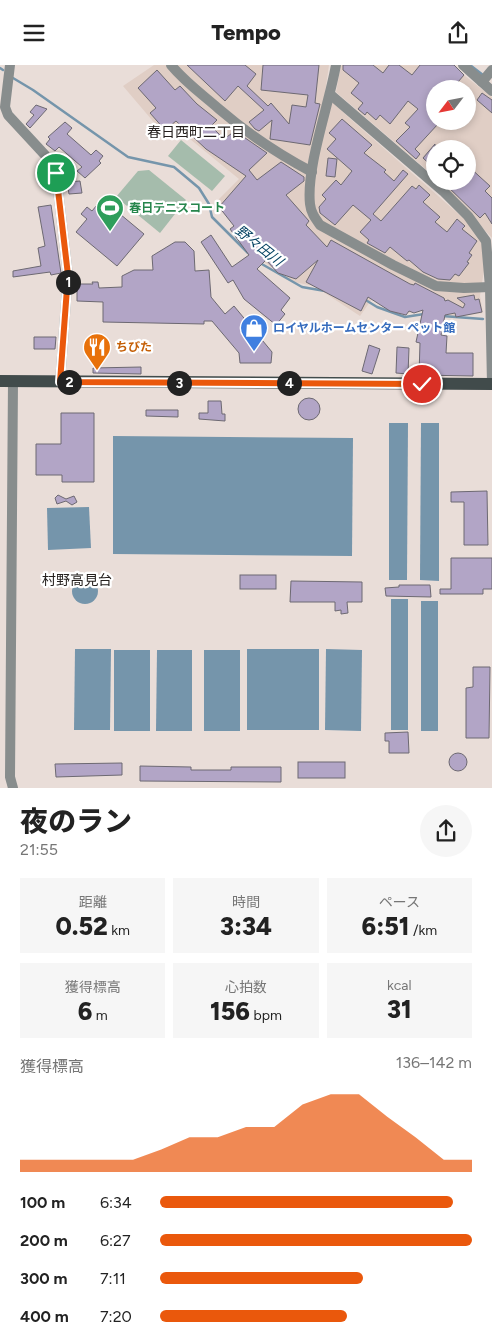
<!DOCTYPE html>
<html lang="ja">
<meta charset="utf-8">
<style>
body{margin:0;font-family:Figtree,"Noto Sans JP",sans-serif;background:#f6f6f6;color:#222;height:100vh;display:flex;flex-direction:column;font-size:19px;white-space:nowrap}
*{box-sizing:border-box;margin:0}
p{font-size:16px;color:#767676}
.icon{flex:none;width:28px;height:28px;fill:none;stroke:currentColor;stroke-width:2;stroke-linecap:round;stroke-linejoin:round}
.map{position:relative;height:723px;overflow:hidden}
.sheet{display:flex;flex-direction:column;background:#fff;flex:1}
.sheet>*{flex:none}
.needle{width:32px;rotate:238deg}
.buttons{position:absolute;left:426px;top:15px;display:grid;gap:10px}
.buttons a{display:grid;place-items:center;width:50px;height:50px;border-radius:50%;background:#fff;box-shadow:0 2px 8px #0003;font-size:25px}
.pin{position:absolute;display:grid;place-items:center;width:42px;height:42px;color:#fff;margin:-21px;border:2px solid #fff;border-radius:50%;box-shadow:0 1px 5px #0007}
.km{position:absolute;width:25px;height:25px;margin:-12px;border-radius:50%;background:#222;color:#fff;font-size:14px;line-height:25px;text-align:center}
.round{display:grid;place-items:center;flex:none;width:52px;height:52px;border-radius:26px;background:#f6f6f6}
.summary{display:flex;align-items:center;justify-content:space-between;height:85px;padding:0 20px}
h1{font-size:28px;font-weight:800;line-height:38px}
.metrics{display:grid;grid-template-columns:repeat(3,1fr);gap:8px;height:85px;padding:5px 20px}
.metrics div{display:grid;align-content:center;border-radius:0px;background:#f6f6f6;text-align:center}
.metrics b{font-size:25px;font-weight:800}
.metrics small{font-size:14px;font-weight:400}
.metrics p{font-size:14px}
.chart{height:140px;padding:10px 20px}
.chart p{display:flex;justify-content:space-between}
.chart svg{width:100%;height:90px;margin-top:5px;fill:#ea580c;opacity:.7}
ul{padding:0 20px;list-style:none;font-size:16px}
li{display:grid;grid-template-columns:80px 60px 1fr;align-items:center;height:38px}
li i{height:12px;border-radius:6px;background:#ea580c}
header{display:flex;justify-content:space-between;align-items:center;height:65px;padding:0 20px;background:#fff;font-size:22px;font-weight:800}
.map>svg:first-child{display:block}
</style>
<header><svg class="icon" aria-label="menu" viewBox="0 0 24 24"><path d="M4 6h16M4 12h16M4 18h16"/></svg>Tempo<svg class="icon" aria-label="share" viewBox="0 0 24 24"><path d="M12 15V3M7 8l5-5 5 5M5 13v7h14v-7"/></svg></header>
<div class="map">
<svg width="492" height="723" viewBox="0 0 492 723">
<rect width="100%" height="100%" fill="#e9ddd8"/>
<g fill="#e0cec5" fill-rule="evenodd">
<polygon points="154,0 329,0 325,28 346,50 470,159 482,178 484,205 480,231 483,248 450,253 450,249 426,243 408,248 394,244 374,231 360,251 314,221 294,217 264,197 218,135 239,114 174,61 163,68 123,21"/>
<path d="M341,0H451L492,32V173L439,116H468V84H435V112L336,27ZM435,24H468V56H435Z"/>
</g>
<g fill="#a5bcac">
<polygon points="181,75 225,111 212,126 168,91"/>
<polygon points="149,105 186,135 160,168 116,132 138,106"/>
</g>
<g fill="#7595ab">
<polygon points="389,358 408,358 407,515 389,515"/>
<polygon points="421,358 439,358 439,516 420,515"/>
<polygon points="113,371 353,373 352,491 113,489"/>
<polygon points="89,442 91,483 48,485 47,443"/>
<circle cx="85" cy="526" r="13"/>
<rect x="391" y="534" width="17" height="131"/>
<rect x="421" y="536" width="17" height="130"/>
<polygon points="75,584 111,584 110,665 74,665"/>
<rect x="247" y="584" width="72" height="81"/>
<polygon points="326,584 362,585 361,666 325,665"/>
<rect x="114" y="585" width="36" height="81"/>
<polygon points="157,585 192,585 192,666 156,666"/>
<rect x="204" y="585" width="36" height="81"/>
</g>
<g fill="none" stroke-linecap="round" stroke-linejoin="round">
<g stroke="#7595ab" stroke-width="2.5">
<polyline points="470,0 483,10"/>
<polyline points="0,3 3,5"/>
<polyline points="13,13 33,25 128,92 174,102 199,123 209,139 212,152 248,188"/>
<polyline points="260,198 302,222 325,226"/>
<polyline points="364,234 377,242 405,252 424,249"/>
<polyline points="442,251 483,254"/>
</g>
</g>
<g fill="#b2a5c6" stroke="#6d6972">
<polygon points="187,0 245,0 256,9 247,21 268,41 271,38 289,59 292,40 306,42 308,30 261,25 263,0 319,0 315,38 320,39 310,80 270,74 272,55 259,66 255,64 249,57 264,45 238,21 225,36"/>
<polygon points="343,0 373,0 383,8 389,0 399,0 412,10 420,0 454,0 464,10 452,24 435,24 435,49 431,54 438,59 415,84 420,89 416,94 396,76 410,62 405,58 418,44 408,36 390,59 380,50 376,55 367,47 365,50 358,44 363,38 351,28 359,18 343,5"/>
<polygon points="157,5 175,25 180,21 197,39 217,55 211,61 224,74 235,66 267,88 249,105 257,115 281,97 304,112 304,116 286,130 309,156 306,160 327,182 331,175 410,219 414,220 415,218 444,233 445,236 448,235 463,243 465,239 457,233 474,230 475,235 479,234 482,247 456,252 455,248 445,250 441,270 447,271 446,288 473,288 473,311 419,310 420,278 416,277 423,245 414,248 409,246 406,250 390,246 368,232 361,246 306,217 318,195 296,214 278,208 266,195 257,204 290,233 281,245 285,249 276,260 244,234 233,215 228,218 201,177 211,170 232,202 249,190 230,164 234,161 219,142 246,111 206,84 176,56 165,65 150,48 156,43 138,23"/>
<polygon points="482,28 492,35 492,48 477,35"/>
<polygon points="36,40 47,44 30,63 26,59 34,50 30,47"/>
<polygon points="342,54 372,80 364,88 386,105 384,107 394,116 403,105 408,109 373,149 381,156 412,121 416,124 419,120 430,130 423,137 440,152 435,157 447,167 457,154 465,161 462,164 477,176 469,188 472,190 467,197 469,198 459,211 455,209 450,215 438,214 423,207 409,195 407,196 390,182 385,188 367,178 369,175 360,167 371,155 353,140 335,160 320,148 319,142 326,134 322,130 336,115 341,120 352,106 327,84 336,74 329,68"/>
<polygon points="65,57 72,63 67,69 91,90 96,85 103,91 99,96 101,98 85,113 77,106 82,102 59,82 55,86 46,79 50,74 48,72"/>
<polygon points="435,79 435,104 423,93"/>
<polygon points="328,93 337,94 335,112 326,111"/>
<polygon points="468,101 490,121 485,126 492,133 492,159 485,148 480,153 442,116 468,116"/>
<polygon points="80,116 82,128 69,129 67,117"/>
<polygon points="102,134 144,169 117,201 76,167 87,154 81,149 87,142 92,146"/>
<polygon points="51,140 61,208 51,210 50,207 13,212 13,206 41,201 38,183 45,181 38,142"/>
<polygon points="175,177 185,177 194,186 195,206 209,205 211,232 225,249 234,241 272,287 271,298 240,298 239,288 212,256 204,256 204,259 103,257 103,237 77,236 77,219 93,219 92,217 98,217 99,223 122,222 122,211 134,205 153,205 152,191"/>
<polygon points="34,272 56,272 55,284 34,284"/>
<polygon points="369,280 380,284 372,309 362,306"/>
<polygon points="397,282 409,283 408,309 396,308"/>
<polygon points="141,302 141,309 93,308 93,303"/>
<circle cx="309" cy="344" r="11"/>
<polygon points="208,336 221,336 222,349 225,349 225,356 199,354 199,348 208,348"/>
<polygon points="146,345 178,345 178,352 146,351"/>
<polygon points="61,348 94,348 94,417 62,417 62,410 36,410 36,379 61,379"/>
<polygon points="487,426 488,480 464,480 464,437 451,437 451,427"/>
<polygon points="58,430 66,434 74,431 77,437 72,440 66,436 57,439 55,433"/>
<polygon points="451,493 492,493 492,524 483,524 483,529 440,529 440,524 451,524"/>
<rect x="240" y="510" width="36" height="14"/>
<polygon points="291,516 362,517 362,537 347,537 348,548 341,549 341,545 335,546 335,537 290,537"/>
<polygon points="399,520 430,520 431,532 386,531 385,523 399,522"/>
<polygon points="473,602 490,602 489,673 466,673 466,623 473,622"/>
<polygon points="408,667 409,688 389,688 389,676 385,676 385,668"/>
<circle cx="458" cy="697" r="9"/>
<rect x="298" y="697" width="47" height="16"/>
<polygon points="122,698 122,710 56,712 55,699"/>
<polygon points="140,701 191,702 191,705 231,705 231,702 281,702 281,717 140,716"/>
</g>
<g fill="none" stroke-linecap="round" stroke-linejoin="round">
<g stroke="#888d8d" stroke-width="10">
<polyline points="10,0 5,42 8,50 45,90 56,108 68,210 60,317"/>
<path d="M171,0C186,18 202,29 219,44C248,69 278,89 312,107"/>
<path d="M336,0C329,40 306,102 310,139C311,148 315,153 320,160L393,200L436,221L464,223L490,222"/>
<polyline points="463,0 492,26"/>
<polyline points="482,17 492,5"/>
<polyline points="331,30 444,127 468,151 486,176 490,222 492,319"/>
<polyline points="13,316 10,712 13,723"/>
</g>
<polyline stroke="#414b4b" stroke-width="12" points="0,316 492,319"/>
</g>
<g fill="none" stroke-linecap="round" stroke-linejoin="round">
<g stroke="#fff" stroke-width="10">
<polyline id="route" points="56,108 68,210 60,317 422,319"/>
</g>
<use href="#route" stroke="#ea580c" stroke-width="6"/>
</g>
<defs>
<g id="stadium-pin" transform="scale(1.4375)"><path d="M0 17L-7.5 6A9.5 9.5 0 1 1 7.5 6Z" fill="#2e9e5b" stroke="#fff"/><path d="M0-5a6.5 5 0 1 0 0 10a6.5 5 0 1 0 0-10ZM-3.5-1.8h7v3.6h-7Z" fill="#fff"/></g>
<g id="shop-pin" transform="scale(1.4375)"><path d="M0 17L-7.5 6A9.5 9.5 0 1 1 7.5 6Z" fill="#3f7fe0" stroke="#fff"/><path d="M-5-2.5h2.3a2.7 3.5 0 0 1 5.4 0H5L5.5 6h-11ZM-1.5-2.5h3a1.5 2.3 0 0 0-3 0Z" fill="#fff"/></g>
<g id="restaurant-pin" transform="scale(1.4375)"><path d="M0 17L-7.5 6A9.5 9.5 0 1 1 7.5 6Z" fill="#e8710a" stroke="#fff"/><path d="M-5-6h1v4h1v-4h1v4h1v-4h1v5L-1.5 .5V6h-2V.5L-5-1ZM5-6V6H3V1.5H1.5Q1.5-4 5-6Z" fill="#fff"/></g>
</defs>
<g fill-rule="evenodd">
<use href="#stadium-pin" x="110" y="143"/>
<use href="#shop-pin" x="254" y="263"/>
<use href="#restaurant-pin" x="97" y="282"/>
</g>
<g text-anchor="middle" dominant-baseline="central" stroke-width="4.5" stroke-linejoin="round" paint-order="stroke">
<g font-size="12" font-weight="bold" fill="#27864d" stroke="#fff" text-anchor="start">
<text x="129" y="143">春日テニスコート</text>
</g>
<g font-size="12" font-weight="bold" fill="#366cbe" stroke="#fff" text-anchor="start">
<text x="273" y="263">ロイヤルホームセンター ペット館</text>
</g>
<g font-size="12" font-weight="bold" fill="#c56008" stroke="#fff" text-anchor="start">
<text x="116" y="282">ちびた</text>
</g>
<g font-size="14" fill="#25201e" stroke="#fff">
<text x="196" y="67">春日西町二丁目</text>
<text x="77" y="515">村野高見台</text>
</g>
<g font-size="14" font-style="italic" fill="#084564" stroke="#fff">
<text transform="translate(259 181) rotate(38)">野々田川</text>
</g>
</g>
</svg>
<div class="buttons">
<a><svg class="needle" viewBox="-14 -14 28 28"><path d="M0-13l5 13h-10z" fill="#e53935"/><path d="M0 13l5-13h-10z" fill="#767676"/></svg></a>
<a><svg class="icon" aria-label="locate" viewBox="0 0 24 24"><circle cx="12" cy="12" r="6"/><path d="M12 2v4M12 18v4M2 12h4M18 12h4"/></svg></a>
</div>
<div class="pin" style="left:56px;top:108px;background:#1e9e55"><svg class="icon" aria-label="arrive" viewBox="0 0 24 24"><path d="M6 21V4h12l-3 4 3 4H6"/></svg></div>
<div class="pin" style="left:422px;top:319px;background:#d93025"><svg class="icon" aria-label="check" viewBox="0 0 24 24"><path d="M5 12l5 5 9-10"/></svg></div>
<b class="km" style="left:68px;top:217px">1</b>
<b class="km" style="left:69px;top:317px">2</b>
<b class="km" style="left:179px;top:318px">3</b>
<b class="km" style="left:289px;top:318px">4</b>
</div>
<section class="sheet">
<div class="summary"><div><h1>夜のラン</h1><p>21:55</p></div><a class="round"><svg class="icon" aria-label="share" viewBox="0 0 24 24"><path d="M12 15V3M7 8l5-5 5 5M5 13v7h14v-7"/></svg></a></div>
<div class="metrics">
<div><p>距離</p><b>0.52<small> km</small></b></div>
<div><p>時間</p><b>3:34</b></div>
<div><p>ペース</p><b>6:51<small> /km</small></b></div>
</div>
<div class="metrics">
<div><p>獲得標高</p><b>6<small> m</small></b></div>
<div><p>心拍数</p><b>156<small> bpm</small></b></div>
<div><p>kcal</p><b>31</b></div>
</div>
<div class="chart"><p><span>獲得標高</span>136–142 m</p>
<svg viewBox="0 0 160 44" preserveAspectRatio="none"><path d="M0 44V38L10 38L20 38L30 38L40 38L50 33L60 27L70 27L80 22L90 22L100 11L110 6L120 6L130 17L140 27L150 38L160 38V44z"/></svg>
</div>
<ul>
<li><b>100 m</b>6:34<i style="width:94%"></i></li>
<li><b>200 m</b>6:27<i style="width:100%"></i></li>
<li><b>300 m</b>7:11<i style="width:65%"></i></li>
<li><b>400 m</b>7:20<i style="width:60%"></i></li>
</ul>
</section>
